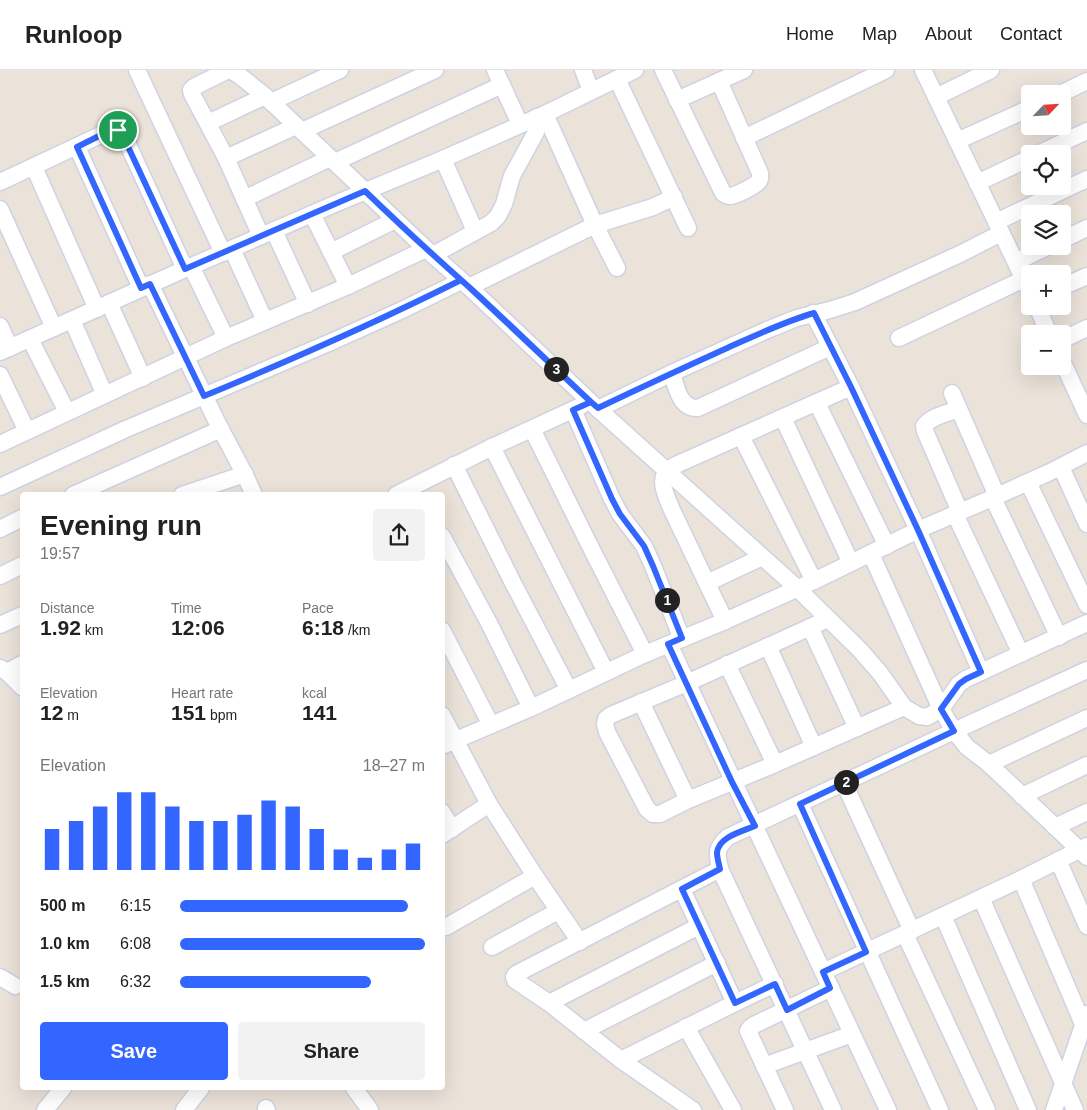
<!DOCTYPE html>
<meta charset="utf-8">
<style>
body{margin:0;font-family:Helvetica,sans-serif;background:#f2f2f2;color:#222;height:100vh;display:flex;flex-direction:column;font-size:19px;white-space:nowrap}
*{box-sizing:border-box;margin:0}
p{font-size:16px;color:#767676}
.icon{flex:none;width:28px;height:28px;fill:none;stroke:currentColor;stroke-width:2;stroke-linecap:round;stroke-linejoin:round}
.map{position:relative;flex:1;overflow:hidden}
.side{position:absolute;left:20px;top:422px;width:425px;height:598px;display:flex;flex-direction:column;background:#fff;border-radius:5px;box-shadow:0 5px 20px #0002}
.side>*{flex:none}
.needle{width:32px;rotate:65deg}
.tools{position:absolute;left:1021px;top:15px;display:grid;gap:10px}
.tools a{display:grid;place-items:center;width:50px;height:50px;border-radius:5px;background:#fff;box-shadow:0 5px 20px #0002;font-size:25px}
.pin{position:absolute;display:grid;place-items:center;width:42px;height:42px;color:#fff;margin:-21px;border:2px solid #fff;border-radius:50%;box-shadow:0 1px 5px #0007}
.km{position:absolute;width:25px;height:25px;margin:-12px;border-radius:50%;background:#222;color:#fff;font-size:14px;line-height:25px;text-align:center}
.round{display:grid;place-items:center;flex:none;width:52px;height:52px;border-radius:5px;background:#f2f2f2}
.head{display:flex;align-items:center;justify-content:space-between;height:85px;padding:0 20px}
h1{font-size:28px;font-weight:700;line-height:38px}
.stats{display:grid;grid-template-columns:repeat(3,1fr);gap:8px;height:85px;padding:5px 20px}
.stats div{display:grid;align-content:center}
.stats b{font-size:21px;font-weight:700}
.stats small{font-size:14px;font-weight:400}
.stats p{font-size:14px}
.chart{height:140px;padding:10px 20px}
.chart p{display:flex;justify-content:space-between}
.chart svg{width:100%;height:90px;margin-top:5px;stroke:#3266ff;stroke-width:6}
.primary-button{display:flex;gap:10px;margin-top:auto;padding:10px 20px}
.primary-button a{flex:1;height:58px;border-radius:5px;background:#3266ff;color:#fff;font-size:20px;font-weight:700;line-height:58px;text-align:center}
.primary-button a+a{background:#f2f2f2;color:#222}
ul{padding:0 20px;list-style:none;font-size:16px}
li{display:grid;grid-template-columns:80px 60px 1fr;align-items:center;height:38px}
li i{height:12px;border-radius:6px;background:#3266ff}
header{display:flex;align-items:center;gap:30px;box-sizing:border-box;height:70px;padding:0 25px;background:#fff;border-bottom:1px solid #e0e0e0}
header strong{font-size:24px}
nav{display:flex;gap:28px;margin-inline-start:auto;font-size:18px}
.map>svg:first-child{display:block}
</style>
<header>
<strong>Runloop</strong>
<nav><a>Home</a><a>Map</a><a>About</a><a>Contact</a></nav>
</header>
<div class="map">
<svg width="1087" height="1040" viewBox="0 0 1087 1040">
<rect width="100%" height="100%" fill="#ebe2d9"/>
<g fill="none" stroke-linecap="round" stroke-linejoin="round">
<g stroke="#ced3e2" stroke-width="19">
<g id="minor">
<polyline points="137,0 223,183"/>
<polyline points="228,0 194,17 191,20 192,24 226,88 261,166"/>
<polyline points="230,0 240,6 265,26 426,179 469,217 598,339 797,518 860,580 880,603 904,637 919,646 927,647 941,639 959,614 966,609 1087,553"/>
<polyline points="495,0 520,54"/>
<polyline points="583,0 591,21"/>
<path d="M663,0L723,123C726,125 726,126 730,126C735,126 757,115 759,111C761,108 760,107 760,103L719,11"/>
<polyline points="923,0 1030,222"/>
<polyline points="617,9 688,158"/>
<polyline points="1060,24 1087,11"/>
<polyline points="936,27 991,0"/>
<polyline points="677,30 744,0"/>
<polyline points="271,32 340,0"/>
<polyline points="545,44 595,155 617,198"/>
<polyline points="208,53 265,26"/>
<polyline points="302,61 435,0"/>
<polyline points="744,68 886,0"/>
<polyline points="957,71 1030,38"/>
<polyline points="77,77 141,218"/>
<polyline points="1038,84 1087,61"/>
<polyline points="226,88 296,56"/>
<polyline points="443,89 475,161"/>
<polyline points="335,92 502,15"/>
<polyline points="34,97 97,239"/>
<path d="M0,112L109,61C117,58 120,61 125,68L185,199"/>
<polyline points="977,113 1030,88"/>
<polyline points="244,129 330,88"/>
<polyline points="0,139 54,258"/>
<polyline points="312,144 348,216"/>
<polyline points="996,152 1087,109"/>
<polyline points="274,161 308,234"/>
<polyline points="1062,170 1087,158"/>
<polyline points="232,179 265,251"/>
<polyline points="331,182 395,150"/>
<polyline points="433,185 491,153 498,146 504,134 512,106 536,62 537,47"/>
<polyline points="1016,192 1049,176"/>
<polyline points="191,196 226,268"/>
<path d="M150,214C173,262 196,309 219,356C231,379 244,401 254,425"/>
<polyline points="469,217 595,155 653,137 674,127"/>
<polyline points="1062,217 1087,206"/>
<polyline points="109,233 143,308"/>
<polyline points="1037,236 1049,264"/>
<polyline points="813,243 851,317 918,460 981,602"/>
<polyline points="72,250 105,325"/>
<polyline points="0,256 10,278"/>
<polyline points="899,268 1024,209"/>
<polyline points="30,269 67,342"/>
<polyline points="1062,270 1087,258"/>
<polyline points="0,282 185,199 337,133 443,89 545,44 635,0"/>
<polyline points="1062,291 1087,345"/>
<path d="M672,303C676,317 680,339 698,338L830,277"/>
<polyline points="0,305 27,361"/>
<polyline points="952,323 997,426"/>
<polyline points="817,333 887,476"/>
<polyline points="598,339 672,303 767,260 797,248 830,240 855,232 960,184 1001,163"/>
<path d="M959,339C948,343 931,346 924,356L925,361L960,442"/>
<polyline points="573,340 612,429 620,444 644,476 653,496 682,569"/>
<polyline points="783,348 851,493"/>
<polyline points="532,359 589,474 645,584"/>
<polyline points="741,366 814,511"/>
<polyline points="0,374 226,268 348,216 426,179"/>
<polyline points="492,377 606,602"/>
<polyline points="454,395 512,511 569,620"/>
<polyline points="1061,397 1087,454"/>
<polyline points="1028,412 1087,535"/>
<polyline points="0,417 126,359 331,272 402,240 461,211"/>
<polyline points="73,425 221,359"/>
<polyline points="182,425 245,404"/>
<polyline points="396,425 492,377 581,336"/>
<polyline points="993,428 1059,567"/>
<polyline points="955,444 1021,584"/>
<polyline points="0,459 22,448"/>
<polyline points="442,466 489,553 531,638"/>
<polyline points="871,484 941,639 954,661 967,677 989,694 1087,787"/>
<polyline points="0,506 22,495"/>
<polyline points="707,513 762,487"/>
<polyline points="828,549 687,613 611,645 606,649 605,654 607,662 647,739 653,744 660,744 688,730 775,694 904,637"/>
<path d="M725,551L671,438C667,427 658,412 667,401C669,399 674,396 678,394L851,317"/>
<polyline points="0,555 22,545"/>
<polyline points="810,557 857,658"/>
<polyline points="442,560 491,655"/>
<polyline points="669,574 888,1040"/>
<polyline points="768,576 814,677"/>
<polyline points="727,594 775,694"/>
<polyline points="0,598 7,602 22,617"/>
<polyline points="7,602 22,594"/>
<polyline points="641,632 688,730"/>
<polyline points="442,645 489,734 535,806 580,872"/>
<polyline points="442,676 531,638 645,584 725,551 814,511 918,460 997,426 1050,402 1087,383"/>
<polyline points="989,694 1087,648"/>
<polyline points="844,713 912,861"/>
<polyline points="1022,726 1087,695"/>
<polyline points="800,734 940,1040"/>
<polyline points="442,742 452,759"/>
<polyline points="1055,757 1087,742"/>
<polyline points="442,765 489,734"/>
<polyline points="1058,790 1087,856"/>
<polyline points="1021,809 1083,954"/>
<polyline points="682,819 735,933"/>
<polyline points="981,828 1075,1040"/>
<polyline points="943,846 1028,1040"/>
<polyline points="446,857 535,806"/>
<polyline points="905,864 987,1040"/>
<polyline points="492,877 558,841"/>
<polyline points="823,902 1021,809 1087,776"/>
<polyline points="0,907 15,916"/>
<polyline points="549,933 699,856"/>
<polyline points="686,957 733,1040"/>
<polyline points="584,961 717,893"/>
<polyline points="621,990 735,933 775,914"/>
<polyline points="764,996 852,964"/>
<polyline points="354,1018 370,1040"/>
<polyline points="266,1038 267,1040"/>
<polyline points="45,1040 63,1018"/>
<polyline points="184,1040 201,1018"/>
<polyline points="693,1040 621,990 549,933 515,910 514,907 516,904 720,799"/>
<polyline points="785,1040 748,961 750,958 754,955 831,918"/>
<path d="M833,1040L720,799C717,783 715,779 728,767L954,661L1087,600"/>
<polyline points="1054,1040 1087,944"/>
</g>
</g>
<use href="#minor" stroke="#fff" stroke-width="16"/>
</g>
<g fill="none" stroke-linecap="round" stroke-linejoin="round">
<g stroke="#fff" stroke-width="10">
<path id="route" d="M118,60L124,68L185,199L365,121C399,154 434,186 469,217C510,254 550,294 591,332L573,340L612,429L620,444L644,476L653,496L682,568L668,574L732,712L755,756C743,761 718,767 717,783C717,788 719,794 720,799L682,819L735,933L775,914L787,940L830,918L823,902L866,882L800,734L954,661L941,639L959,614L966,609L981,602L918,460L851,317L814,243C783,252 754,266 725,279C683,298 640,318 598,338L591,332L469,217L461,210C377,252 291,290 204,326L150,214L141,218L77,77L109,61L114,59L118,60"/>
</g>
<use href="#route" stroke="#3266ff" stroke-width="6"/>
</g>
</svg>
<div class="tools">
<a><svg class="needle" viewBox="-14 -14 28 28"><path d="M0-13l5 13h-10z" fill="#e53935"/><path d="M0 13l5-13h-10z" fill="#767676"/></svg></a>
<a><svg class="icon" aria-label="locate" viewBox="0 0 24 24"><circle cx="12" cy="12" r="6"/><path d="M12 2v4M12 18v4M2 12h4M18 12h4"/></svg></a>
<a><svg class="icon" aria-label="layers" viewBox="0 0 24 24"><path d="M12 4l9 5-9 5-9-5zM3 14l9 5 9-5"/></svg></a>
<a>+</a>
<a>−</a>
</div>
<div class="pin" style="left:118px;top:60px;background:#1e9e55"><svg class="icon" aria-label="arrive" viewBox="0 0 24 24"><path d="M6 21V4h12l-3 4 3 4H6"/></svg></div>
<b class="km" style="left:667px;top:530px">1</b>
<b class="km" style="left:846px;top:712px">2</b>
<b class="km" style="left:556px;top:299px">3</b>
<section class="side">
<div class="head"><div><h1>Evening run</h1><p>19:57</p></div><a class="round"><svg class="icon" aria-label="share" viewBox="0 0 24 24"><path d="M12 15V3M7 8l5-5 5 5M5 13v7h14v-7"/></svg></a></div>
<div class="stats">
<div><p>Distance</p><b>1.92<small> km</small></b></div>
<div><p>Time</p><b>12:06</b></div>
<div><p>Pace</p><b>6:18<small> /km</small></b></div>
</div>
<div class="stats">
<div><p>Elevation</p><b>12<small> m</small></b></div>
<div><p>Heart rate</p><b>151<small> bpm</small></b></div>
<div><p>kcal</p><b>141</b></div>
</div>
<div class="chart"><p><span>Elevation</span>18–27 m</p>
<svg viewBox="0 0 160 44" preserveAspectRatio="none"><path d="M5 44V24M15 44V20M25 44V13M35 44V6M45 44V6M55 44V13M65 44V20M75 44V20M85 44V17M95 44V10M105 44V13M115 44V24M125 44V34M135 44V38M145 44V34M155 44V31"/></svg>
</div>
<ul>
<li><b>500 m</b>6:15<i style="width:93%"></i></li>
<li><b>1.0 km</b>6:08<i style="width:100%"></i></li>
<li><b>1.5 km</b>6:32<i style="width:78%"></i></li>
</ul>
<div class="primary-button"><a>Save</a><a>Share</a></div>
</section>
</div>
